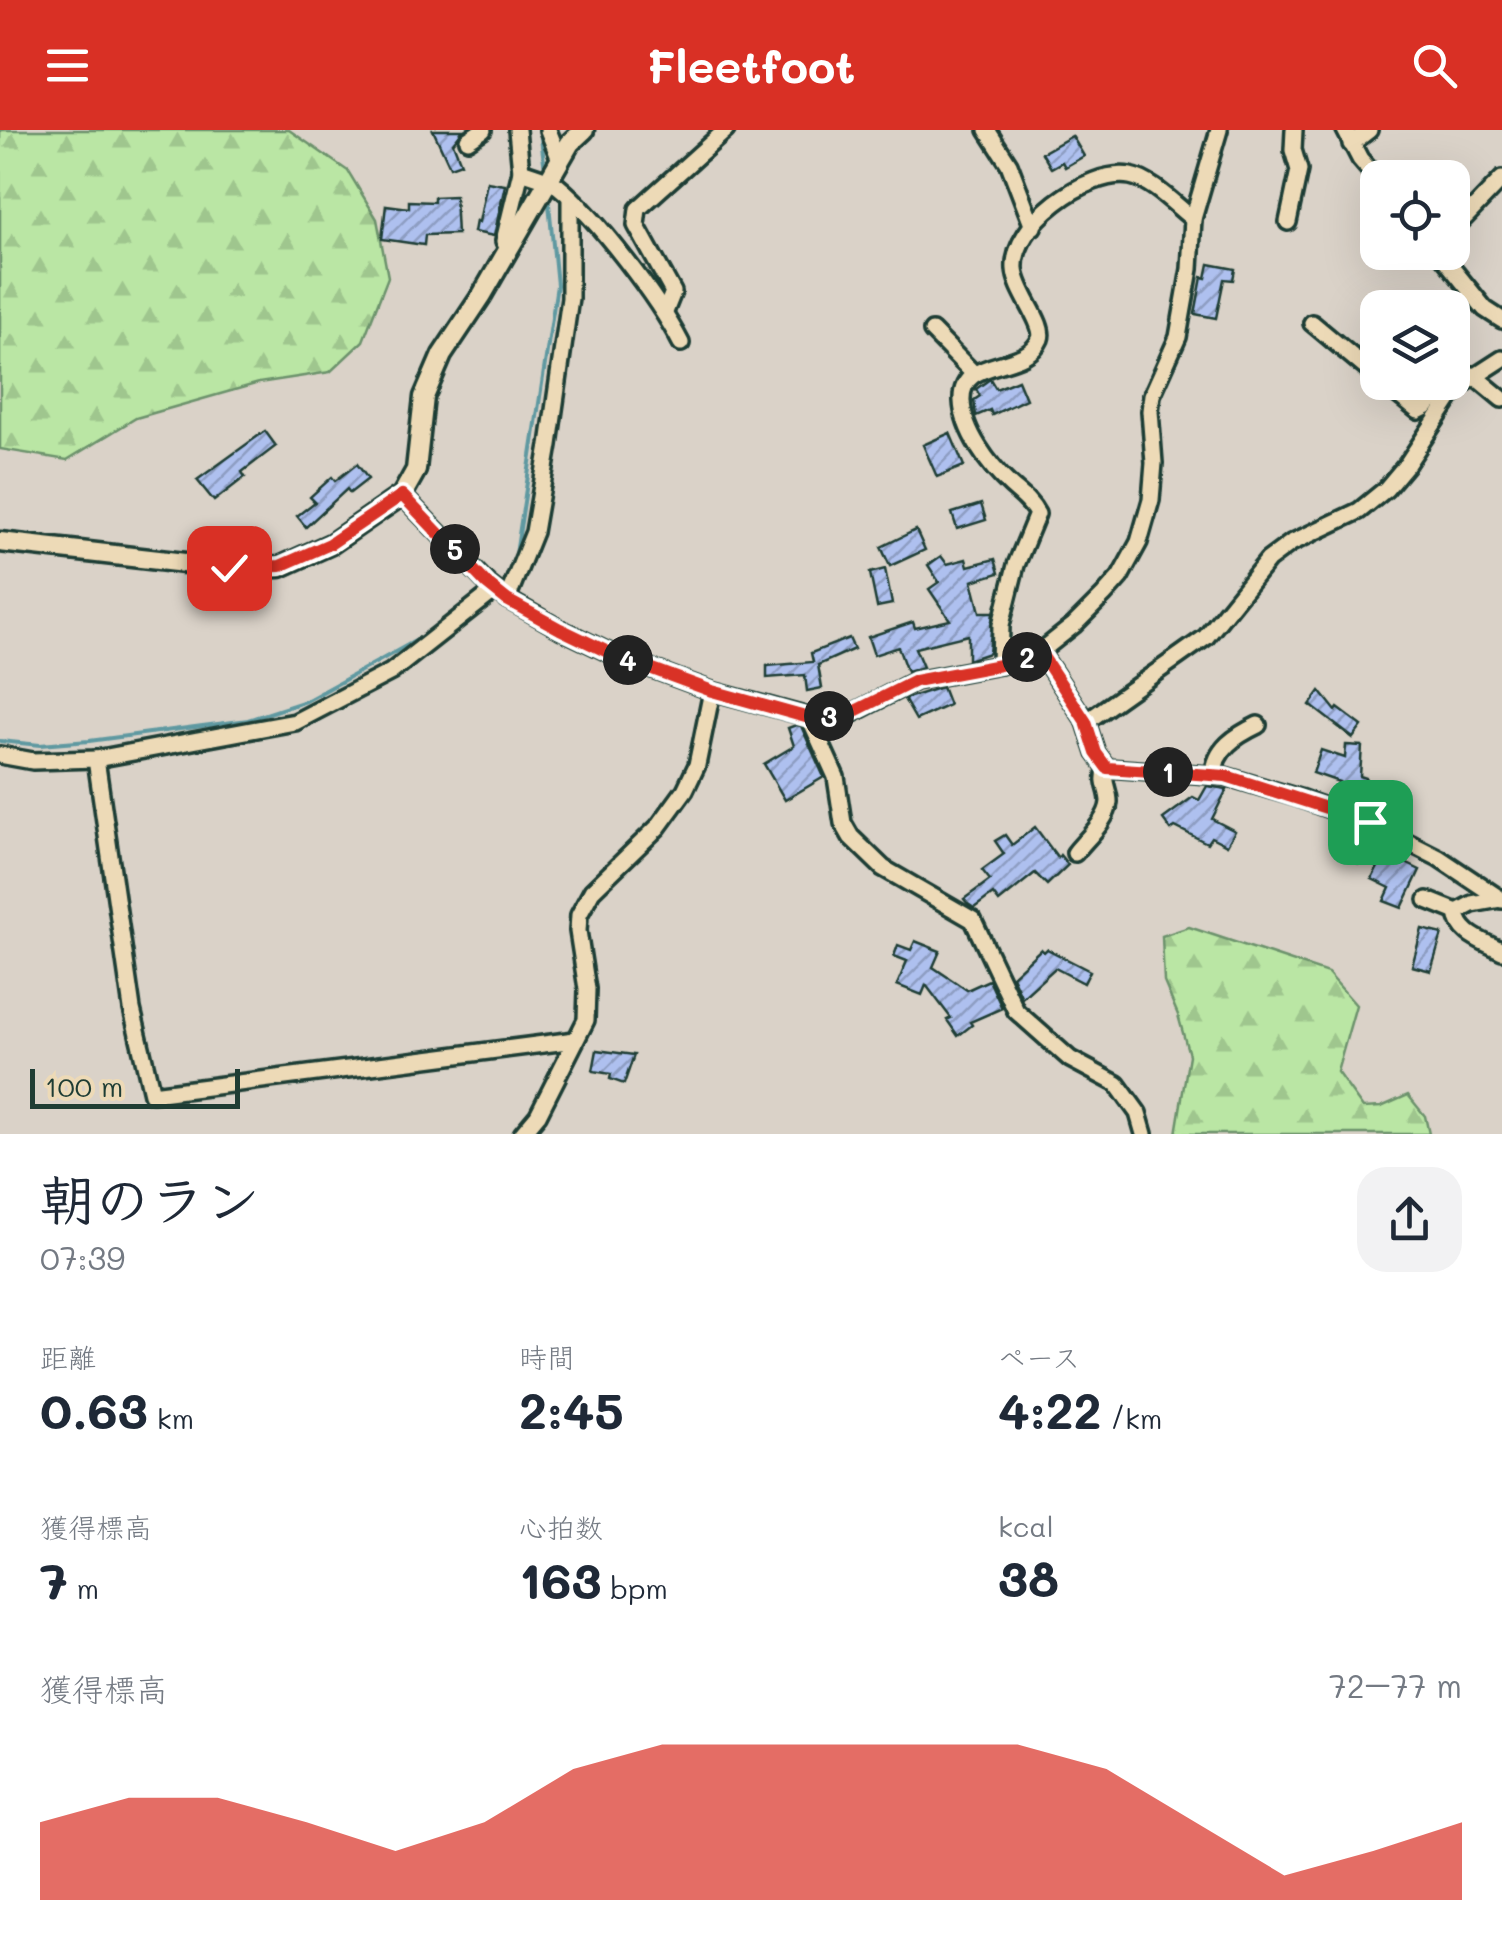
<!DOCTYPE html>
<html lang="ja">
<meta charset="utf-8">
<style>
body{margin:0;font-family:Mali,"Klee One",sans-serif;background:#f2f2f3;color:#1f2937;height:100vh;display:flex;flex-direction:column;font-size:38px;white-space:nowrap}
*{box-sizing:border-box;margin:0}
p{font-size:32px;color:#747a83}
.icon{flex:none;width:55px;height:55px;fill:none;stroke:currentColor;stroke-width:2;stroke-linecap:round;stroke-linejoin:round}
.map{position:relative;height:1004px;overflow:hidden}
.sheet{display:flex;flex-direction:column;background:#fff;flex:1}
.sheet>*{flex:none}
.tools{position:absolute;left:1360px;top:30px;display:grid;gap:20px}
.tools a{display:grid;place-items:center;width:110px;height:110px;border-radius:20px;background:#fff;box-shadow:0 10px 40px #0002;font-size:50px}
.scale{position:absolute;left:30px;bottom:25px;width:210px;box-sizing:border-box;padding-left:10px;border:5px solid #1f3d34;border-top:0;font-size:28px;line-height:35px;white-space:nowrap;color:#1f3d34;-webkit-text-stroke:8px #eddab7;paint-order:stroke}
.pin{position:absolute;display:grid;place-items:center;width:85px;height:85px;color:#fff;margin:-42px;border-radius:20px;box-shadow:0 5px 15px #0006}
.km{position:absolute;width:50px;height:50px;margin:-25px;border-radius:50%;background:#222;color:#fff;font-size:28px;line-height:50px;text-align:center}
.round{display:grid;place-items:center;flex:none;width:105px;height:105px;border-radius:30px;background:#f2f2f3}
.summary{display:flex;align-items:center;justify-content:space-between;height:170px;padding:0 40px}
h1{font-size:55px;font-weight:700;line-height:75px}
.figures{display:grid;grid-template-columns:repeat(3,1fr);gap:15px;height:170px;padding:10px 40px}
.figures div{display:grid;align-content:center}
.figures b{font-size:50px;font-weight:700}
.figures small{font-size:28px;font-weight:400}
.figures p{font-size:28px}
.chart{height:280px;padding:20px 40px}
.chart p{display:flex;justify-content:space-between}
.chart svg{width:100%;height:180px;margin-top:10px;fill:#d93025;opacity:.7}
header{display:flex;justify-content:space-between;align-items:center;height:130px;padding:0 40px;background:#d93025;color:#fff;font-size:45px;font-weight:700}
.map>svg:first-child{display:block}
</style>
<header><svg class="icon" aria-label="menu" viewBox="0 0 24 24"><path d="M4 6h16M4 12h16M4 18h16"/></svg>Fleetfoot<svg class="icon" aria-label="search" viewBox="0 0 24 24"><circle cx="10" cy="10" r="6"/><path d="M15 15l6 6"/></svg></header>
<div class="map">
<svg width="1502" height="1004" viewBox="0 0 1502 1004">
<defs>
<pattern id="forest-firs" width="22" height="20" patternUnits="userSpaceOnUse" patternTransform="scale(2.5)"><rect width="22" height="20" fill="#bae6a4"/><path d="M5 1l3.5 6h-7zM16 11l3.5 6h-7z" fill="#9fc68e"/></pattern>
<pattern id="building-hatch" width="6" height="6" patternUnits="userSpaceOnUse" patternTransform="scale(2.5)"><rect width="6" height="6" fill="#aec0ef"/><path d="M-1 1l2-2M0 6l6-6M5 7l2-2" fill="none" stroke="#8d9dc2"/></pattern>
</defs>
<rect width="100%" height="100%" fill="#dad2c8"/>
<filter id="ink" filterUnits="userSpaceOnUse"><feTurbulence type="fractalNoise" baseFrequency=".01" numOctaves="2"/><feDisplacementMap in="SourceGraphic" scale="20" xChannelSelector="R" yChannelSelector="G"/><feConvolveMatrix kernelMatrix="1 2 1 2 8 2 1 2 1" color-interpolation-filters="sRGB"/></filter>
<g filter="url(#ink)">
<g fill="url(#forest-firs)" stroke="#6c926c" stroke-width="2.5">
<polygon points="0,0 289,0 348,41 377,89 388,147 363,211 330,242 259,253 136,288 67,330 0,319"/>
<polygon points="1189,797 1328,843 1356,875 1337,942 1363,978 1381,977 1408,965 1425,986 1429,1004 1176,1004 1189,925 1178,885 1164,852 1162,806"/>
</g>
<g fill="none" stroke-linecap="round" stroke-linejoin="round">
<g stroke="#5f99a1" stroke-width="4">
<polyline points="540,0 545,40"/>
<polyline points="515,431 557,155 548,64"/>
<polyline points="0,611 40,615 89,611 248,590 306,571 426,505"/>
</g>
</g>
<g fill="url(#building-hatch)" stroke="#1f3d34" stroke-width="2.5">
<polygon points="433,0 463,0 453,13 461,33 450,37"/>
<polygon points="1072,6 1084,26 1065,37 1062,32 1051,38 1042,23"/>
<polygon points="487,52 505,55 494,106 474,102 476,91 479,92"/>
<polygon points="455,66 457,104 425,105 424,115 382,109 386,75 409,78 409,71 434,72 434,67"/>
<polygon points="1209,134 1235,139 1233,150 1224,149 1216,188 1195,184 1202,147 1206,148"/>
<polygon points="990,249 996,259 1018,250 1026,269 992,285 990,280 976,286 974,270 980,266 976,259"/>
<polygon points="265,301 276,316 242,342 245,347 214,371 197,350"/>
<polygon points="950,303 964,336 937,347 923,315"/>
<polygon points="357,334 368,349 350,363 347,359 306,397 297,386 315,372 310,367 332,347 335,351"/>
<polygon points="981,374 986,390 957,399 952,383"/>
<polygon points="916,400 925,420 890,436 881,417"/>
<polygon points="941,426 947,434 966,429 968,436 995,429 999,443 972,451 980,482 993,482 989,523 968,530 968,505 915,518 923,537 907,542 898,517 874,525 868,507 913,492 915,498 950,490 929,459 939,452 928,435"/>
<polygon points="885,439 892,474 877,477 870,443"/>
<polygon points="849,508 854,519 818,535 822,558 807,561 805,545 767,548 767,536 813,532 811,523"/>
<polygon points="942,557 949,575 916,590 904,569"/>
<polygon points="1320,561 1336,581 1338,578 1362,596 1353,608 1310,575"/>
<polygon points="796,595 801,596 824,647 785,670 764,634 794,616 788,598"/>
<polygon points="1346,615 1362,616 1360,646 1366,648 1351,674 1330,666 1339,652 1313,643 1321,620 1345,628"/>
<polygon points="1207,656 1227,659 1212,689 1235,701 1227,715 1211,707 1207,713 1175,697 1171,700 1163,689 1193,667 1199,670"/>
<polygon points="1035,697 1058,728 1060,725 1068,735 1047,755 1035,743 999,772 993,764 974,778 968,774 964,769 990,750 982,740 1004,724 995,711 1005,705 1012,715"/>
<polygon points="1385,723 1420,740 1402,778 1384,771 1390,758 1372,749"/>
<polygon points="1422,799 1442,804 1431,841 1412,836"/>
<polygon points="915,811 940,821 933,837 967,860 989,850 1002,878 970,892 972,895 958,906 947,890 951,888 926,855 922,865 897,855 907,831 894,826 898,815 911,820"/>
<polygon points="1041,819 1044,822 1047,819 1090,841 1084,853 1055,838 1022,868 1012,846"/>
<polygon points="597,920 634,925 624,954 610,949 611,944 593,941"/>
</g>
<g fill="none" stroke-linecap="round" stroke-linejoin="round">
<g stroke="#1f3d34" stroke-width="22">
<g id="minor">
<polyline points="548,0 560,30"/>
<polyline points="987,0 1009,34 1033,97"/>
<polyline points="1345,0 1360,29 1378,50"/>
<polyline points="468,10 483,0"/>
<polyline points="1351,14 1369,0"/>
<path d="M521,41C533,45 548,49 558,56C597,88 658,168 681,213"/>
<polyline points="1288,92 1299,40 1293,20 1294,0"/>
<polyline points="1452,101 1502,49"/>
<polyline points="508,119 504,111 521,41 517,0"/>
<polyline points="1439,122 1485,179 1502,190"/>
<polyline points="665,182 673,162 636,95 638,79 726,0"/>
<polyline points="1312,193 1378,248"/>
<polyline points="932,201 974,244"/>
<polyline points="1473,245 1502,269"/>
<polyline points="1382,252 1418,281 1426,277 1446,252"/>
<polyline points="402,365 487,453 507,469 560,499 612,524 712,561 809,587 849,585 915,551 1000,535 1040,522 1074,495 1104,465 1120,447 1139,412 1151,370 1154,333 1150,281 1152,265 1178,207 1190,139 1193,89 1219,0"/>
<polyline points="507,469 534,402 549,315 570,168 570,70"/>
<polyline points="1040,522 1086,592 1096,623 1107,638 1225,646 1299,668 1370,693 1439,728 1502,770"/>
<path d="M1000,535L1001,495L1016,435L1037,384C1030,371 1021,365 1011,356C989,336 963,301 962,271C960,225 1025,244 1040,209C1046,194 1016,162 1015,139C1012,94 1087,39 1130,46C1152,50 1176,76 1193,89"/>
<polyline points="809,587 836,647 843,693 851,707 883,738 973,790 1016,881 1070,929 1117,954 1138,983 1144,1004"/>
<polyline points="1086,592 1206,507 1268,430 1291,413 1359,381 1386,359 1407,334 1457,258 1502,229"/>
<polyline points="0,625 33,631 96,629 295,592 391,542 495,460"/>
<polyline points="96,629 132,879 152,964 575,910"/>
<path d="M1214,645C1214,619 1237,605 1258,595"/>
<path d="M1075,723C1085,710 1108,690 1109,672C1109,659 1101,652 1107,638"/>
<polyline points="1361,724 1372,694"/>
<path d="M1500,769L1472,774L1457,782C1459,805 1484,811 1502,821"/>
<polyline points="1427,770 1457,782"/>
<polyline points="522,1004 538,985 586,890 587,859 578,801 579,785 592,761 658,697 685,660 697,635 712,561"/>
</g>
</g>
<g stroke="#1f3d34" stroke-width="25">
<polyline id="tertiary" points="0,412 229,438 280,437 331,414 402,365 416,340 424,267 442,225 482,165 570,13 584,0"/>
</g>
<use href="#minor" stroke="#eddab7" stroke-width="15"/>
<use href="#tertiary" stroke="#eddab7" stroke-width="18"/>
</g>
</g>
<g fill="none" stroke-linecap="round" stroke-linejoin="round" filter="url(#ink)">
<g stroke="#fff" stroke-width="20">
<polyline id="route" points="229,438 280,436 330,414 402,365 487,454 507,470 560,499 612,524 712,561 809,588 849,584 915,551 1000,535 1040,522 1086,592 1096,623 1107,638 1226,646 1370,692"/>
</g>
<use href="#route" stroke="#d93025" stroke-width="12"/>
</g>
</svg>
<div class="tools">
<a><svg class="icon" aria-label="locate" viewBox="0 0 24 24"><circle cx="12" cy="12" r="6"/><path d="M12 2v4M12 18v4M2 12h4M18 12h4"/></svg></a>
<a><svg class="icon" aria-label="layers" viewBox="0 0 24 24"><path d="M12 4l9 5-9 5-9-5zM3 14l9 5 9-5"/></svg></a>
</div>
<div class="scale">100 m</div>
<div class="pin" style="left:1370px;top:692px;background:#1e9e55"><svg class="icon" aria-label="arrive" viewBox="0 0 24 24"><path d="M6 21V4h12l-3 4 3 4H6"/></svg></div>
<div class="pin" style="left:229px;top:438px;background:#d93025"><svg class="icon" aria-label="check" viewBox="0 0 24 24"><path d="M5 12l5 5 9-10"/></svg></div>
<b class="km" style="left:1168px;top:642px">1</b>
<b class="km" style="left:1027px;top:527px">2</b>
<b class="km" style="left:829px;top:586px">3</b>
<b class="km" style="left:628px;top:530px">4</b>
<b class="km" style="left:455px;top:419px">5</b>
</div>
<section class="sheet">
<div class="summary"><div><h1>朝のラン</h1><p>07:39</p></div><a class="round"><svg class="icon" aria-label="share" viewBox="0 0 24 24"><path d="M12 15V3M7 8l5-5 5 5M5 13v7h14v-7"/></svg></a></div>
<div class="figures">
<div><p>距離</p><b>0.63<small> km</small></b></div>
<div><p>時間</p><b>2:45</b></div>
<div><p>ペース</p><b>4:22<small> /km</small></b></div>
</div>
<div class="figures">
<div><p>獲得標高</p><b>7<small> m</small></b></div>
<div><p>心拍数</p><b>163<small> bpm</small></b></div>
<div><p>kcal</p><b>38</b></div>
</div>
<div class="chart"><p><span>獲得標高</span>72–77 m</p>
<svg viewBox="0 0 160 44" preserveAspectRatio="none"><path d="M0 44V25L10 19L20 19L30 25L40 32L50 25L60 12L70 6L80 6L90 6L100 6L110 6L120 12L130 25L140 38L150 32L160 25V44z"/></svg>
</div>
</section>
